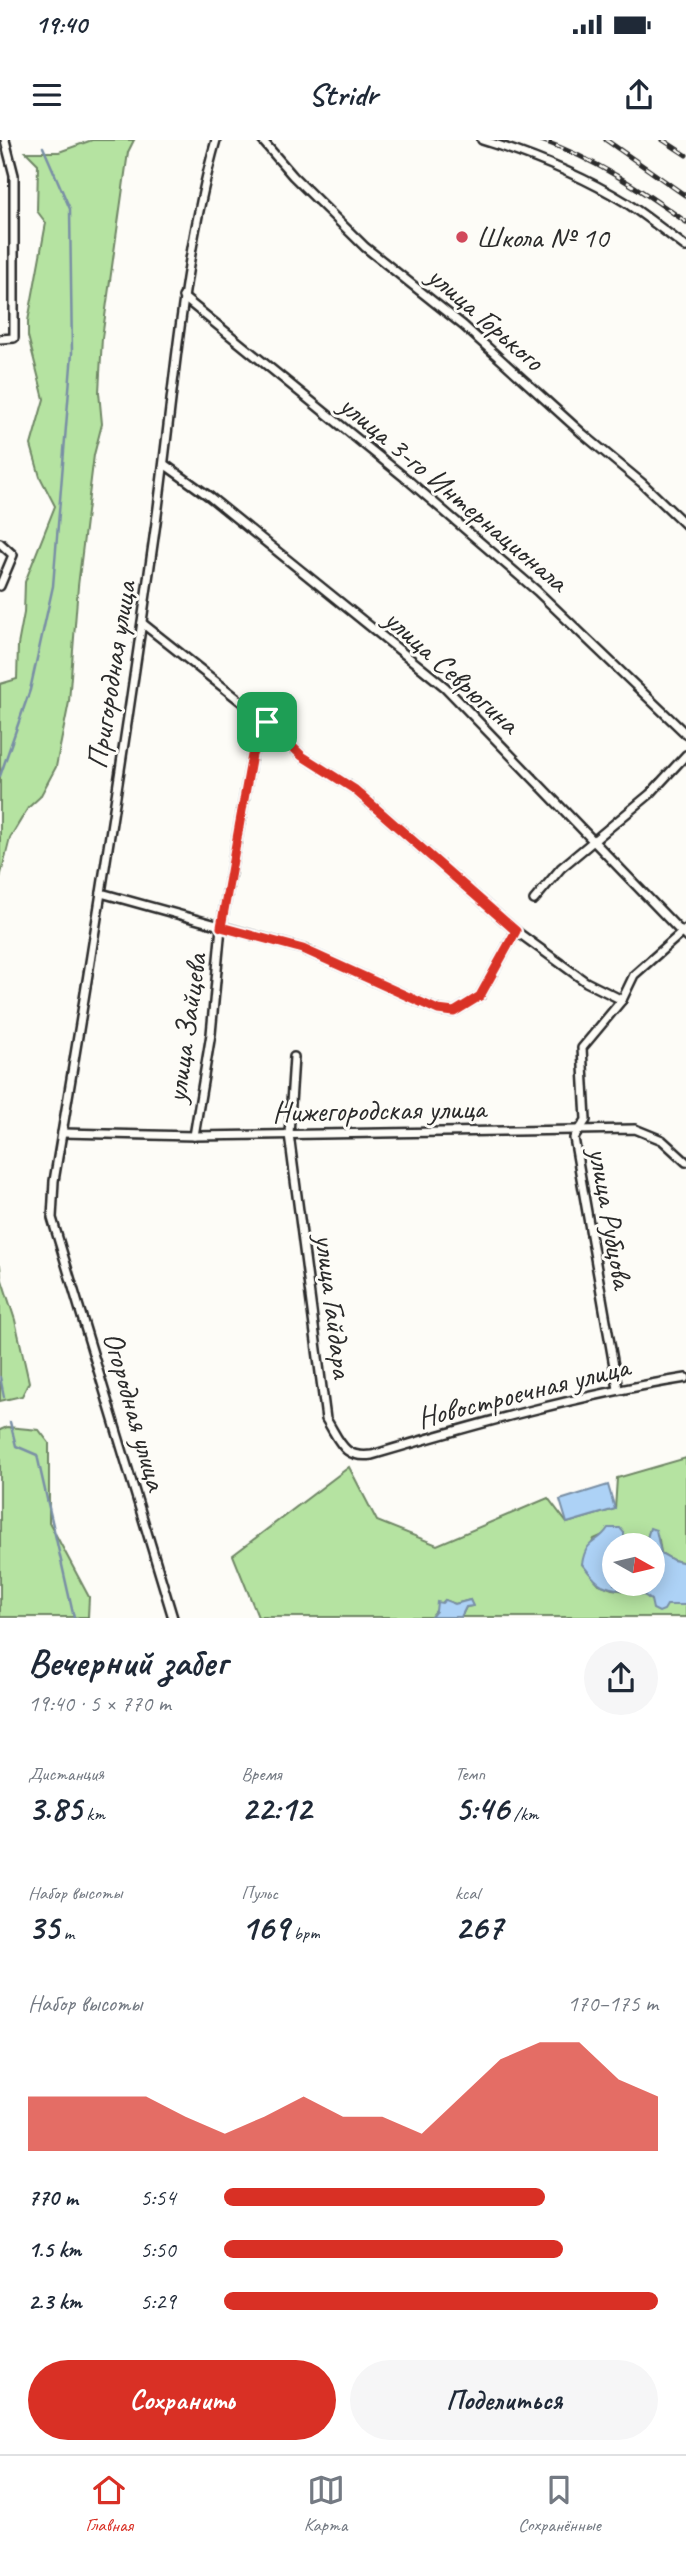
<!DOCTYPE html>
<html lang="ru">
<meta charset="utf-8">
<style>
body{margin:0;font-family:Caveat,sans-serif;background:#f6f6f7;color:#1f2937;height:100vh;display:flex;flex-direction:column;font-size:26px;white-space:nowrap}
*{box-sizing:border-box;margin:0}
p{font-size:23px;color:#747a83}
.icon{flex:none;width:38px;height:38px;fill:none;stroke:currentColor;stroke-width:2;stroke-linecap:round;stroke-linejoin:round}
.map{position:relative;height:1478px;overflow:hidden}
.details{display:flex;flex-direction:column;background:#fff;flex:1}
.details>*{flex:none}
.needle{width:46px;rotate:98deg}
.fabs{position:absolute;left:602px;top:1393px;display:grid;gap:14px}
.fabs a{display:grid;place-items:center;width:63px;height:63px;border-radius:50%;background:#fff;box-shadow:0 4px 18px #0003;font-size:35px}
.pin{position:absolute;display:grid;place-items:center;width:60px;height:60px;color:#fff;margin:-30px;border-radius:14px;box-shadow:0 4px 10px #0006}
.round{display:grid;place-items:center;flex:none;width:74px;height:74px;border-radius:37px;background:#f6f6f7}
.overview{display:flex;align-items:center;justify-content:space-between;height:119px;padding:0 28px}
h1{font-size:38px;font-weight:700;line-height:52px}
.metrics{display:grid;grid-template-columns:repeat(3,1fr);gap:10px;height:119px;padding:7px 28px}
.metrics div{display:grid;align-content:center}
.metrics b{font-size:35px;font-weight:700}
.metrics small{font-size:19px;font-weight:400}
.metrics p{font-size:19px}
.chart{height:196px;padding:14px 28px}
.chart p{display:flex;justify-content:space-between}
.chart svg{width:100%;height:126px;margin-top:7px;fill:#d93025;opacity:.7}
.button{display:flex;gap:14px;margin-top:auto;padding:14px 28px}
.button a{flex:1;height:80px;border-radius:42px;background:#d93025;color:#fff;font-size:28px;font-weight:700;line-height:80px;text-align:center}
.button a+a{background:#f6f6f7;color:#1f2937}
ul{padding:0 28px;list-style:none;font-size:23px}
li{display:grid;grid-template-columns:112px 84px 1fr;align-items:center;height:52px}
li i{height:18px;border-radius:9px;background:#d93025}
.status{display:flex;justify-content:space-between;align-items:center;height:49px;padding:0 35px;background:#fff;direction:ltr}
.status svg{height:19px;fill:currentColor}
header{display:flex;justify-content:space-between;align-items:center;height:91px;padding:0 28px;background:#fff;font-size:32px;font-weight:700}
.dock{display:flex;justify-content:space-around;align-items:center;height:98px;border-top:2px solid #e0e1e3;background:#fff;font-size:19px;color:#747a83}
.dock a{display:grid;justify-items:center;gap:4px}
.dock .active{color:#d93025}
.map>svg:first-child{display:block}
</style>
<div class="status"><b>19:40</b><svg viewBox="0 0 49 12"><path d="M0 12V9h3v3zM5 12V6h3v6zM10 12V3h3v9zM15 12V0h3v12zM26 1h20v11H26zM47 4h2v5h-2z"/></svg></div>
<header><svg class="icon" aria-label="menu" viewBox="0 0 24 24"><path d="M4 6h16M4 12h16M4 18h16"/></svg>Stridr<svg class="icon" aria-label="share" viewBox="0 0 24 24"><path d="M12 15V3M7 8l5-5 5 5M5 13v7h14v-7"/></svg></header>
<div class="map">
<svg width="686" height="1478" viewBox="0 0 686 1478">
<rect width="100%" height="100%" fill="#fdfcf7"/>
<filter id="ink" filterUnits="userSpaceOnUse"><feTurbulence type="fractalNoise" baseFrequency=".0143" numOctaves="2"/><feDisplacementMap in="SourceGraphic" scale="14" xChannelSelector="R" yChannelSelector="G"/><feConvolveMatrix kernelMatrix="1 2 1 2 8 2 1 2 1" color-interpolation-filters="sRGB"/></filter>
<g filter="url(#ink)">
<g fill="#b5e3a1" stroke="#708766" stroke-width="2">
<polygon points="92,0 134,0 128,12 102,198 99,252 102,284 94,315 78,446 69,562 56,627 40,657 28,668 10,698 0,738 0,544 17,539 18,505 24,473 25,442 55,366 40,337 31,305 44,259 28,196 28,181 46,83 37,71 38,24 26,12 59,12"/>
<polygon points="0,1125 1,1137 15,1180 29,1242 22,1256 0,1261"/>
<polygon points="7,1287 39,1290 49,1303 49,1382 89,1457 88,1477 0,1477 0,1290"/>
<polygon points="686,1318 686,1423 673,1420 661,1413 659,1400 650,1389 645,1405 624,1404 624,1393 603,1395 594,1399 582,1424 599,1444 612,1449 643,1453 651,1460 667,1465 686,1465 686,1477 461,1477 466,1467 472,1466 470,1460 455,1464 445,1460 431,1477 258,1477 233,1415 349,1327 377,1381 437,1405 548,1358 567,1383 615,1369 617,1338"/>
</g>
<g fill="#add2f6" stroke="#798fa5" stroke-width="2">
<polygon points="608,1345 615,1369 567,1383 560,1360"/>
<path d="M608,1388H620L624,1393V1404L627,1405H614V1444H653V1405H645L650,1388L656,1390L661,1413L673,1420L686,1423V1465H667L664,1470L659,1472L653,1469L651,1460C636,1447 619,1453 602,1445C594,1441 588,1431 582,1424C586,1398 597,1405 608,1388Z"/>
<polygon points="445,1460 455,1464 470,1460 473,1466 466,1467 461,1477 431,1477 436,1471 437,1462 442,1463"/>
</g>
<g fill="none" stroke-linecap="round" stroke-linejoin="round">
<g stroke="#798fa5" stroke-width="2.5">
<polyline points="0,636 30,550 53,446 72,213 70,69 43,7"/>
<polyline points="0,1237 4,1257"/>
<polyline points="10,1282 16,1306 37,1315 74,1478"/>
</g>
<g stroke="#2b2b2b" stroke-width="12">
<g id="minor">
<polyline points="262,0 293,36 365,107 464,186 583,294 642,343 686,385"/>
<path d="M482,0C531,15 581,35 625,62C646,76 666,92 686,107"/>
<polyline points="183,157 409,341 537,451 686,594"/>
<polyline points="0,199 14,198 14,35 5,0"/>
<polyline points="164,324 210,357 445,547 686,797"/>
<polyline points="0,403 13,415 0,446"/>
<polyline points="142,483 267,582 302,616 354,649 516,791 586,842 622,860"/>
<polyline points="101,753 303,809 438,870 454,872 480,856 516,791"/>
<polyline points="534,760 561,728 650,654 686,615"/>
<path d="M294,917L289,994L326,1279C340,1301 343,1319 372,1315C476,1284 579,1255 686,1238"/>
<polyline points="62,993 194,996 635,989 662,1000 686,1022"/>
<polyline points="194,996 211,894 221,787 252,615 267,582"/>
<polyline points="618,1249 574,998 586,980 582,908 622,860 634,835 686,789"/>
<path d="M173,1478L52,1078L54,1041C90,827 124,612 154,397C173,265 180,129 216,0"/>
</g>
</g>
<use href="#minor" stroke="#fdfcf7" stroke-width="7"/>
<g stroke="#2b2b2b" stroke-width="5">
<g id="rail">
<path d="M541,0C595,19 640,49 686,82"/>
<polyline points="606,0 686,56"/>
<polyline points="663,0 686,15"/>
</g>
</g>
<use href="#rail" stroke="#fdfcf7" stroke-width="2.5" stroke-dasharray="8" stroke-linecap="butt"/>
</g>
</g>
<g fill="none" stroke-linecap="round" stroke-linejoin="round" filter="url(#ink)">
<g stroke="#fff" stroke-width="14">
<polygon id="route" points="267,582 302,616 354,649 516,791 480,856 454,872 438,870 303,809 221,787 252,615"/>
</g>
<use href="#route" stroke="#d93025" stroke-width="9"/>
</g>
<circle fill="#d1495b" stroke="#fdfcf7" stroke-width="2.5" cx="462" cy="97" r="7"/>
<g text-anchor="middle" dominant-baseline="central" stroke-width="6" stroke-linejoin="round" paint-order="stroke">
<g font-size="30" fill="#2b2b2b" stroke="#fdfcf7" text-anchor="start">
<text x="476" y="97">Школа № 10</text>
</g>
<g font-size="30" fill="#2b2b2b" stroke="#fdfcf7">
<text transform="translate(486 178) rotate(41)">улица Горького</text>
<text transform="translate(454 353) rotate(40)">улица 3-го Интернационала</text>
<text transform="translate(452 531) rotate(42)">улица Севрюгина</text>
<text transform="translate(111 535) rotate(-81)">Пригородная улица</text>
<text transform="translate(186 888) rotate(-82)">улица Зайцева</text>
<text transform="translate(379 970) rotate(-1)">Нижегородская улица</text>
<text transform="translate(611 1078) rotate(80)">улица Рубцова</text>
<text transform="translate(334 1166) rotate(83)">улица Гайдара</text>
<text transform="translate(523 1252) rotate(-14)">Новостроечная улица</text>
<text transform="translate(135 1271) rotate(74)">Огородная улица</text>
</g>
</g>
</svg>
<div class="fabs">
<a><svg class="needle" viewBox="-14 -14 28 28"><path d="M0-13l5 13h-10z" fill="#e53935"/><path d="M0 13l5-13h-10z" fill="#747a83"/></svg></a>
</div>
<div class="pin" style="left:267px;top:582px;background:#1e9e55"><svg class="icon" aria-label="arrive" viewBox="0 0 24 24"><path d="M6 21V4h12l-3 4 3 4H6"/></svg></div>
</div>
<section class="details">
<div class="overview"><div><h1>Вечерний забег</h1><p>19:40 · 5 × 770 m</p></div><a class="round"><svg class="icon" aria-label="share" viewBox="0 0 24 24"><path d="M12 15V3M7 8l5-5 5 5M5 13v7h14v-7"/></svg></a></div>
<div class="metrics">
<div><p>Дистанция</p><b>3.85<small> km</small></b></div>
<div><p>Время</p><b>22:12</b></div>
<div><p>Темп</p><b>5:46<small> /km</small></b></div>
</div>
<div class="metrics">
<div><p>Набор высоты</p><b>35<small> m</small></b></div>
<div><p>Пульс</p><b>169<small> bpm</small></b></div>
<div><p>kcal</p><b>267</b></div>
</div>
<div class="chart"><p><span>Набор высоты</span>170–175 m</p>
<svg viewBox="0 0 160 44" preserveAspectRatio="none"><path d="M0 44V25L10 25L20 25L30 25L40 32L50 38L60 32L70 25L80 32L90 32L100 38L110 25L120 12L130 6L140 6L150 19L160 25V44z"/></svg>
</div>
<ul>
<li><b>770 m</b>5:54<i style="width:74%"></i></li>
<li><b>1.5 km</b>5:50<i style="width:78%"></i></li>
<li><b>2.3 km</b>5:29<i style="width:100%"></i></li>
</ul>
<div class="button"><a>Сохранить</a><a>Поделиться</a></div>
</section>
<nav class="dock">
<a class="active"><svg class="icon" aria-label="home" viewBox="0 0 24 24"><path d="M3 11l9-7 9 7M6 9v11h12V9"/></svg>Главная</a>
<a><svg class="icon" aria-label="map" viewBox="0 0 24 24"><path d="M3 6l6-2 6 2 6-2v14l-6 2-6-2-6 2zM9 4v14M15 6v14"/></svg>Карта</a>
<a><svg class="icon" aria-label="saved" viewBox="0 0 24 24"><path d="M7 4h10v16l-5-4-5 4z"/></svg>Сохранённые</a>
</nav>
